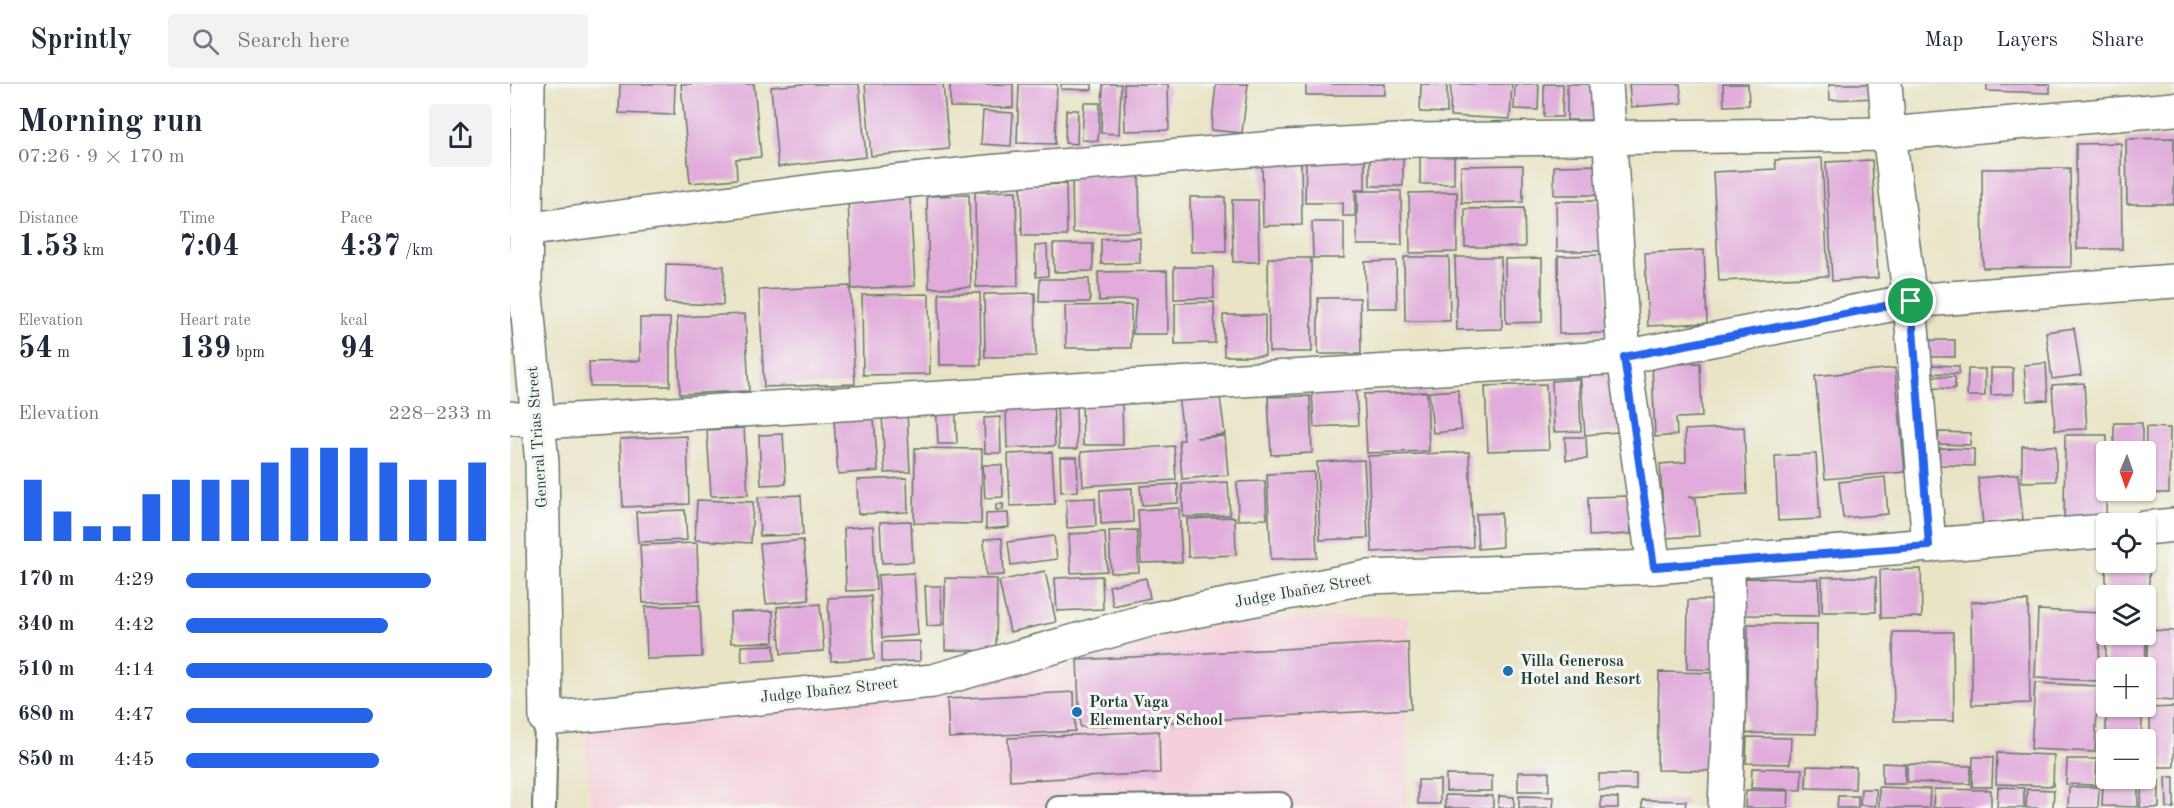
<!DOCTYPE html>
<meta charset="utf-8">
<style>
body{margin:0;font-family:"Old Standard TT",serif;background:#f2f2f3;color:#1f2937;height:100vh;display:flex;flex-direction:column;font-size:22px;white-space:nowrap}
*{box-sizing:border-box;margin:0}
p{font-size:20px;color:#747a83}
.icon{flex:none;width:33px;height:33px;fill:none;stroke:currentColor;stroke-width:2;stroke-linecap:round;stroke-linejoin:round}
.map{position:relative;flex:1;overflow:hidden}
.details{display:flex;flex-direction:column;background:#fff;width:510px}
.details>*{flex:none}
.needle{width:39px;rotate:182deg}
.fabs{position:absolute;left:1586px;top:357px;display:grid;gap:12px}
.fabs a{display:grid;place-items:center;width:60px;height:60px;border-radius:6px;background:#fff;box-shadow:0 2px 4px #0004;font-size:30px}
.pin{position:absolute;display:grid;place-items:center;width:51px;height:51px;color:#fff;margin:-26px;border:3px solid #fff;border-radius:50%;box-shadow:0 2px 6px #0007}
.round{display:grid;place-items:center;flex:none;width:63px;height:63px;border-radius:6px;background:#f2f2f3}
.summary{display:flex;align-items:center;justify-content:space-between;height:102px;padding:0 18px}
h1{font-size:33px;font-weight:800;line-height:45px}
.stats{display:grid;grid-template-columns:repeat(3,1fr);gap:9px;height:102px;padding:6px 18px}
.stats div{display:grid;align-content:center}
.stats b{font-size:30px;font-weight:800}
.stats small{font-size:16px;font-weight:400}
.stats p{font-size:16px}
.chart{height:168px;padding:12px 18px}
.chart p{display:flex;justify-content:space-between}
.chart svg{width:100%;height:108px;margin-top:6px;stroke:#2563eb;stroke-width:6}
ul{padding:0 18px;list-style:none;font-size:20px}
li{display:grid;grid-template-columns:96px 72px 1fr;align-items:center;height:45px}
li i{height:15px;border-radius:8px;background:#2563eb}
header{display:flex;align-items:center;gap:36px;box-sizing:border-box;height:84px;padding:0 30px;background:#fff;border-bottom:2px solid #e0e1e3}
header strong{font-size:28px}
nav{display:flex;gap:33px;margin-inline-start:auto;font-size:21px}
.search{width:420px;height:54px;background:#f2f2f3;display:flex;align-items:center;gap:15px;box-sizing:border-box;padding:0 21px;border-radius:6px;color:#747a83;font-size:22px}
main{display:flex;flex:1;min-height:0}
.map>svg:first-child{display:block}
</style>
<header>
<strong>Sprintly</strong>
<div class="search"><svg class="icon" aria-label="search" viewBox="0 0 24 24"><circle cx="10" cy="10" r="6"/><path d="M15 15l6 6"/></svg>Search here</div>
<nav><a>Map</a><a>Layers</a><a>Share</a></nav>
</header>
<main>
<section class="details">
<div class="summary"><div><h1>Morning run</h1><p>07:26 · 9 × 170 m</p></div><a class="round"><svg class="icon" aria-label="share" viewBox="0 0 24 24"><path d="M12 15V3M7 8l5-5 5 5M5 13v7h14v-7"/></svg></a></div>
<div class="stats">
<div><p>Distance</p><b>1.53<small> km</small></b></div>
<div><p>Time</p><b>7:04</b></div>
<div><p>Pace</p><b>4:37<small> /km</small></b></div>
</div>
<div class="stats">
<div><p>Elevation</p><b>54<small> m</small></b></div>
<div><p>Heart rate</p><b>139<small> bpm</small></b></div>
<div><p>kcal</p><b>94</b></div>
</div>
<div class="chart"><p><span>Elevation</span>228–233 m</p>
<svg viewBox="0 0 160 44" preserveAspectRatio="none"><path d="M5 44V19M15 44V32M25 44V38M35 44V38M45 44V25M55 44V19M65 44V19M75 44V19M85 44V12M95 44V6M105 44V6M115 44V6M125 44V12M135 44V19M145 44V19M155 44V12"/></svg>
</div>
<ul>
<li><b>170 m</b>4:29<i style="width:80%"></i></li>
<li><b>340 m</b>4:42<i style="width:66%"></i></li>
<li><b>510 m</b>4:14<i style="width:100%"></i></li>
<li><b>680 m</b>4:47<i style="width:61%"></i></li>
<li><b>850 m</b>4:45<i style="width:63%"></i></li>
</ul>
</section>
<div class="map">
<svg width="1664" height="724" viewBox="0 0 1664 724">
<rect width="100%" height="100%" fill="#f6f6f2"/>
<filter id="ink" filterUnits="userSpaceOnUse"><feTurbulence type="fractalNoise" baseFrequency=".0167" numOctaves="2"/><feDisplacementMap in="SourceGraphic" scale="12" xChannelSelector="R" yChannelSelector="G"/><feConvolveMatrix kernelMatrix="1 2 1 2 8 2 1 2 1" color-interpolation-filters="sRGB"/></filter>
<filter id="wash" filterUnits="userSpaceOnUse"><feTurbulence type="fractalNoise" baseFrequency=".008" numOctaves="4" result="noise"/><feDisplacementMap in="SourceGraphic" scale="24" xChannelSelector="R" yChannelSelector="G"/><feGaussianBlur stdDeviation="1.35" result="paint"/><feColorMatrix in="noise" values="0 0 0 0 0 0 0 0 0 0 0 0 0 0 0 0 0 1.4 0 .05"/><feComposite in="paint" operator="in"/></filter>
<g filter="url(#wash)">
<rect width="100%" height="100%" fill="#e9e4c6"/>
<polygon fill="#f5cfda" points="744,533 899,533 897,724 82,724 74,644 397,613"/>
<g id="blocks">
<g fill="#e1abdb">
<polygon points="110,0 165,0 164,31 109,29"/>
<polygon points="171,0 244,0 251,73 226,75 227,95 180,99"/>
<polygon points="293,0 349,0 356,73 268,83 261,3"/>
<polygon points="355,0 433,0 439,65 361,72"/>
<polygon points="440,0 503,0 503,24 440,23"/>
<polygon points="509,0 547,0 545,60 507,59"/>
<polygon points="551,0 582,0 582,6 551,5"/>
<polygon points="593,0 611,0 609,50 591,49"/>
<polygon points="614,0 658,0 659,46 615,47"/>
<polygon points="706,0 738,0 732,49 701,46"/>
<rect x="796" y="0" width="79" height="11"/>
<polygon points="911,0 937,0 937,29 910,28"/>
<polygon points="941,0 1002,0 1000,35 940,32"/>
<polygon points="1005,0 1029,0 1028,26 1004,25"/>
<polygon points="1034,0 1053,0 1052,33 1034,33"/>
<polygon points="1057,0 1088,0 1089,36 1057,36"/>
<polygon points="1119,0 1170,0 1172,19 1121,23"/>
<polygon points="1213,0 1238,0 1239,21 1214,22"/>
<polygon points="1319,0 1366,0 1366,14 1320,16"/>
<polygon points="1477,0 1540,0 1540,9 1477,7"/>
<polygon points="574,19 590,19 588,57 572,56"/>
<polygon points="556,26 568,26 567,60 555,59"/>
<polygon points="473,27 503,29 501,62 471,60"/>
<polygon points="1664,54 1664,120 1617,120 1616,55"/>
<polygon points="1611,59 1612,165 1567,165 1566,60"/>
<rect x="910" y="67" width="34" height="33"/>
<rect x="860" y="69" width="33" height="33"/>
<polygon points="855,72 855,106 845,106 845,132 833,132 833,119 795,119 796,73"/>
<polygon points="1312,74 1318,192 1209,197 1203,88 1266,85 1265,76"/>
<polygon points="752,75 791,75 792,141 753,142"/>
<polygon points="1362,76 1368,194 1322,197 1316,78"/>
<polygon points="1013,81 1013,118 952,119 951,82"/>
<polygon points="1092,81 1092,111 1044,111 1044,82"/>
<polygon points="1560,84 1561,183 1473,184 1472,85"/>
<polygon points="562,91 629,91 630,148 563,149"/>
<polygon points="556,100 557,152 512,152 511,101"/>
<polygon points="506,107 508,202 466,203 465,108"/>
<polygon points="847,107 891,107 892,161 847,161"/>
<polygon points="947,108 947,168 900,169 899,109"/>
<polygon points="459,111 461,203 419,204 417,112"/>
<polygon points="680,113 715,113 716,168 681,168"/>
<polygon points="400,114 405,202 342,205 338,117"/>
<polygon points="722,116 748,116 749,178 723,178"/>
<polygon points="1046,117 1091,117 1092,167 1047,167"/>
<polygon points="1014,124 1015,163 955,163 955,125"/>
<polygon points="802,138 834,138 834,174 803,174"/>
<polygon points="630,154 630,179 591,180 591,155"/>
<polygon points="543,160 583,160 583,187 544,188"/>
<polygon points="537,161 538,192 526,193 525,162"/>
<polygon points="1194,166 1197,239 1138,242 1135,169"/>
<polygon points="1096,171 1097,249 1049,250 1048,172"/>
<polygon points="894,173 939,173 940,237 895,237"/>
<polygon points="945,173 991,173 992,245 947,246"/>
<polygon points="758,174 801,174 802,268 759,268"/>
<polygon points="1032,174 1032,238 996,239 995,175"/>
<polygon points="886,177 887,224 856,224 855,178"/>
<polygon points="156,180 214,182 213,221 155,219"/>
<polygon points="664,183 703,183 704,214 664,215"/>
<polygon points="657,187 658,250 623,250 626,215 589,217 588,188"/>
<polygon points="530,195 579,195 580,218 529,218"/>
<polygon points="340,202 345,300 254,303 249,206"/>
<polygon points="429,209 470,209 471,281 430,281"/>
<polygon points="525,209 526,272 475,273 474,210"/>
<polygon points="419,210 420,290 353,291 352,211"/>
<polygon points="808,214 850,214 851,270 808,270"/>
<polygon points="704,218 705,259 665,260 665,219"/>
<polygon points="621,221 621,264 556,264 555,222"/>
<polygon points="235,230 239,307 170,310 167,233"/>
<polygon points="713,231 755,231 755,272 714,272"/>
<polygon points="130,234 160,234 160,302 80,302 79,278 130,277"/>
<polygon points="1564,244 1571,291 1542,295 1536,248"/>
<rect x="1418" y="256" width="27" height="17"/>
<polygon points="1190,279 1192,333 1166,334 1167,351 1145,353 1142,281"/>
<polygon points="1536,279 1538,316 1517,317 1514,281"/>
<polygon points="1419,281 1449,282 1449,290 1418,289"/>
<polygon points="1385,284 1395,388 1315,395 1305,292"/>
<polygon points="1481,284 1503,284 1503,310 1481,311"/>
<polygon points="1458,285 1475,285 1475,312 1457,312"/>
<polygon points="1113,286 1118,347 1075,351 1070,289"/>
<polygon points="1423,292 1445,293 1445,305 1422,304"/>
<polygon points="1069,295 1071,347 1044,348 1042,297"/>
<polygon points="1574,299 1577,345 1545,346 1542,301"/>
<polygon points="1036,300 1039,365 978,367 975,302"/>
<polygon points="846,304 848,341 804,343 802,306"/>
<polygon points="709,306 715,350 686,354 715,352 718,391 672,395 669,356 674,356 668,312"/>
<polygon points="948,306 952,346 923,349 919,308"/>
<polygon points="917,308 919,367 857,369 854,310"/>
<polygon points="800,312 802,369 761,371 758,313"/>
<polygon points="445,316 447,360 428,360 426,317"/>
<polygon points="612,316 613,361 573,361 572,317"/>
<polygon points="543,318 545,362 497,364 496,320"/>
<polygon points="566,323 567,365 549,365 547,324"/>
<polygon points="397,328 400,388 375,389 372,330"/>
<polygon points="490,333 491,369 475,369 474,334"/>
<polygon points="364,335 368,387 328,390 324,337"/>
<rect x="1604" y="339" width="28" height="29"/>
<polygon points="1234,343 1237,410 1178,413 1186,415 1189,452 1155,454 1150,380 1176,378 1175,346"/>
<polygon points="1636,343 1660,344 1659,409 1635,409"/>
<polygon points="234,344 238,411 201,412 197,346"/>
<polygon points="1429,348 1461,349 1460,361 1428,360"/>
<polygon points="273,350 276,400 251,401 249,351"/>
<polygon points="1555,351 1597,351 1596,437 1554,437"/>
<polygon points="177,352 179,420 113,423 110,355"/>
<polygon points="1055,353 1076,353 1077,375 1056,376"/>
<polygon points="664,362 666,396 573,402 571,368"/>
<polygon points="1512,362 1546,362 1546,397 1512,398"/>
<polygon points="405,364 472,365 471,440 404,439"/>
<polygon points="1430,364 1464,365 1464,382 1429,381"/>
<polygon points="542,368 545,420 500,422 498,370"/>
<polygon points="959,368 963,463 862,468 858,372"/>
<polygon points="1306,370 1310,435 1268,437 1265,372"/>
<polygon points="550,373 567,373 568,407 551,408"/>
<polygon points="854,376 858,454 810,456 807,378"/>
<polygon points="473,381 492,381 493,413 475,414"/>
<polygon points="804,388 807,474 761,475 757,390"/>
<polygon points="1508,390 1513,436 1473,440 1468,394"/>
<polygon points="1375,393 1378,430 1333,434 1329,398"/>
<polygon points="397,394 398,428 348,430 347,396"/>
<polygon points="755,397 757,435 728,436 727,398"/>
<polygon points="718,398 720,431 673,433 672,400"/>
<polygon points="668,400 668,419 632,421 630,402"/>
<polygon points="622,404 623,438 591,440 590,406"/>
<polygon points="291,411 293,451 250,452 248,413"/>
<polygon points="1119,412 1121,450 1079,452 1078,413"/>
<polygon points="585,414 586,442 557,444 556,415"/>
<polygon points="187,416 243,418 241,459 185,456"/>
<rect x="486" y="420" width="7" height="6"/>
<polygon points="669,424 672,478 631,479 628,426"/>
<polygon points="175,426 177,456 128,458 126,428"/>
<polygon points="498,429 499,443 476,445 476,430"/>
<polygon points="991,429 992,463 968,465 966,430"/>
<polygon points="725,433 726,471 678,473 677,435"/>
<polygon points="401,437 403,478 372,479 370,438"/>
<polygon points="363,442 366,506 336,507 334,444"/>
<polygon points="627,446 629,488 601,489 599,447"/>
<polygon points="595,448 597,487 561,489 559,450"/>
<polygon points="544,452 547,475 501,481 498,458"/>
<polygon points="492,454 494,491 476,492 474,455"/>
<polygon points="1641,454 1637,539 1635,539 1635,512 1596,512 1596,478 1635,478 1635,455"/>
<polygon points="293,456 299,516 256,520 250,460"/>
<polygon points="187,459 189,517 133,519 130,461"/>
<polygon points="1411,485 1412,533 1371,534 1370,486"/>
<polygon points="535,487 546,538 500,548 489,497"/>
<polygon points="404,489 408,551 372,554 368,491"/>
<polygon points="592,492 593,525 547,527 545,494"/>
<rect x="1312" y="493" width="54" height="35"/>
<polygon points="435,494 487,495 486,567 435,566"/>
<polygon points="636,494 640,514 603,522 599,502"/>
<polygon points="1226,494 1309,495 1309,532 1225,531"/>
<polygon points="415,502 431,502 432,541 417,542"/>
<polygon points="361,512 364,575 321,577 318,514"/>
<polygon points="1178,516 1212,516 1211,586 1177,585"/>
<polygon points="1518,517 1520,619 1462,621 1461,518"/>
<polygon points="310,520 314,567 271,570 267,523"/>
<polygon points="190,521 192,573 137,575 135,523"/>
<polygon points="1528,526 1591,529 1588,597 1525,594"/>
<polygon points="263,527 264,558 221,559 220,528"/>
<polygon points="1238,540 1307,540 1306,650 1236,649"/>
<polygon points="1638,546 1664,547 1664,617 1635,615"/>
<polygon points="1383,548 1443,548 1444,637 1384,637"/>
<polygon points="1596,550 1636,550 1635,584 1596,584"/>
<polygon points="410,557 410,577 372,578 372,558"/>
<polygon points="898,558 901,625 570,643 567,576"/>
<polygon points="264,561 265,576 232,578 231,562"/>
<polygon points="1149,588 1213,589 1211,687 1147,686"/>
<polygon points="1525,599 1588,602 1585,668 1521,665"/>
<polygon points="564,608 565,647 439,654 437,615"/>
<polygon points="1596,622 1633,622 1631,656 1596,656"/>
<polygon points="1664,623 1664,683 1640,683 1640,624"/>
<polygon points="649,647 650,689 500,697 498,654"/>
<polygon points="1237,653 1281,654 1280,680 1236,679"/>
<polygon points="1487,669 1544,671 1543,702 1486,700"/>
<polygon points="1593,669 1596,669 1596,695 1592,695"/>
<polygon points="1463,673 1483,673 1482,703 1462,703"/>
<polygon points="1557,675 1587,675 1586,701 1556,700"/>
<polygon points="1372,679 1395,680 1395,700 1372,700"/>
<polygon points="1397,680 1461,682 1460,700 1397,698"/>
<polygon points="1297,682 1346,683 1345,705 1296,704"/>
<polygon points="1242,684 1292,685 1291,706 1241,704"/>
<rect x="1008" y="688" width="31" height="19"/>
<rect x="1089" y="690" width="37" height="16"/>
<polygon points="936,691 982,692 982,707 936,707"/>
<polygon points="1656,693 1664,693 1664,724 1657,724"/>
<rect x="908" y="696" width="22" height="24"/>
<polygon points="1632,697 1649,697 1649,724 1630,724"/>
<polygon points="1593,699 1628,700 1628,723 1592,722"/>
<polygon points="1369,703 1420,705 1419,724 1369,724"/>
<polygon points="1488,703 1514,704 1514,724 1487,724"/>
<polygon points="1559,703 1589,703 1588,724 1558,724"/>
<polygon points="1351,705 1366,705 1366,722 1350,721"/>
<polygon points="1424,705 1481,706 1481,724 1423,724"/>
<polygon points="1517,705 1544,706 1543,724 1516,724"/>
<polygon points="1236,706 1279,707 1278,724 1235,724"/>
<polygon points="935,711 983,712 983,724 935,724"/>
<polygon points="989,712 1004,713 1004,724 988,724"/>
<polygon points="1009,712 1044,713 1043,724 1009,724"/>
<polygon points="1328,712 1348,712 1348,724 1327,724"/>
<polygon points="1091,713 1108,714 1108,724 1091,724"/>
<polygon points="1132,716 1176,717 1175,724 1132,724"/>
</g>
</g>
</g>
<g filter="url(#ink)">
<use href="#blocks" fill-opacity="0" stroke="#667767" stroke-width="1.5"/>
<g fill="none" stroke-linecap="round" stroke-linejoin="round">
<g stroke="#667767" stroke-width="26">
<g id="lane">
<polyline points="34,724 36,635"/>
<polyline points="548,724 770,720"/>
</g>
</g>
<g stroke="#667767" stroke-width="36">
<g id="street">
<polyline points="1096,0 1114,273 1144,483"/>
<polyline points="1375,0 1379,50 1400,217 1419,462"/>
<polyline points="14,146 311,106 478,88 776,63 906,56 1379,50 1664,25"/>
<polyline points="0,334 30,338 1114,273 1400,217 1664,197"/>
<polyline points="1215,724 1219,632 1218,478"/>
</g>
</g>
<g stroke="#667767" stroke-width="36">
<g id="secondary">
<polyline points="18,0 15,200 32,379 36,635 423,597 639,536 858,493 1144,483 1596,447"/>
<polyline points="1635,444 1664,441"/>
</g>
</g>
<use href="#lane" stroke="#fff" stroke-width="22"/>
<use href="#street" stroke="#fff" stroke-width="33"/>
<use href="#secondary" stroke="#fff" stroke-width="33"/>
</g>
</g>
<g fill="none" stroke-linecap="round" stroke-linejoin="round" filter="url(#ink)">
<g stroke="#fff" stroke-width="12">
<polygon id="route" points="1401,217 1419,462 1144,483 1114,273"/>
</g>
<use href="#route" stroke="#2563eb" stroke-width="8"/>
</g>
<g fill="#1f6fb2" stroke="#f6f6f2" stroke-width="2">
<circle cx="998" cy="587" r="6"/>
<circle cx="567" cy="628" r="6"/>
</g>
<g text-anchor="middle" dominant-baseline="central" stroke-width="6" stroke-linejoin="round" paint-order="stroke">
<g font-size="16" fill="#1f3d34" stroke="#f6f6f2">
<text transform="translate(28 353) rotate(-94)">General Trias Street</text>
<text transform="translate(793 507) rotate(-10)">Judge Ibañez Street</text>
<text transform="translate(319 607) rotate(-6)">Judge Ibañez Street</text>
</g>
<g font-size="16" font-weight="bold" fill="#1f3d34" stroke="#f6f6f2" text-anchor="start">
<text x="1010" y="578">Villa Generosa<tspan x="1010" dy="18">Hotel and Resort</tspan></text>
<text x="579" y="619">Porta Vaga<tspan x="579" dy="18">Elementary School</tspan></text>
</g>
</g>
</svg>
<div class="fabs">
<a><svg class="needle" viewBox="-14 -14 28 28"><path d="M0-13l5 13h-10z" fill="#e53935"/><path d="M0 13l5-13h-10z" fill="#747a83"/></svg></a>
<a><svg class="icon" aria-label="locate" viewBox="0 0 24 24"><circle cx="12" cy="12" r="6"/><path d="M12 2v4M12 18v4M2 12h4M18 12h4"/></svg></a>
<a><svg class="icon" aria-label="layers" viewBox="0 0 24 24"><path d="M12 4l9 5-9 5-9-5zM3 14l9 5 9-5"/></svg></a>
<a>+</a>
<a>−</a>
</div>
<div class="pin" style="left:1401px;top:217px;background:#1e9e55"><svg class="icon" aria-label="arrive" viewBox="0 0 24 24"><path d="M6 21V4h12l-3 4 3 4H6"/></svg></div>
</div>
</main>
